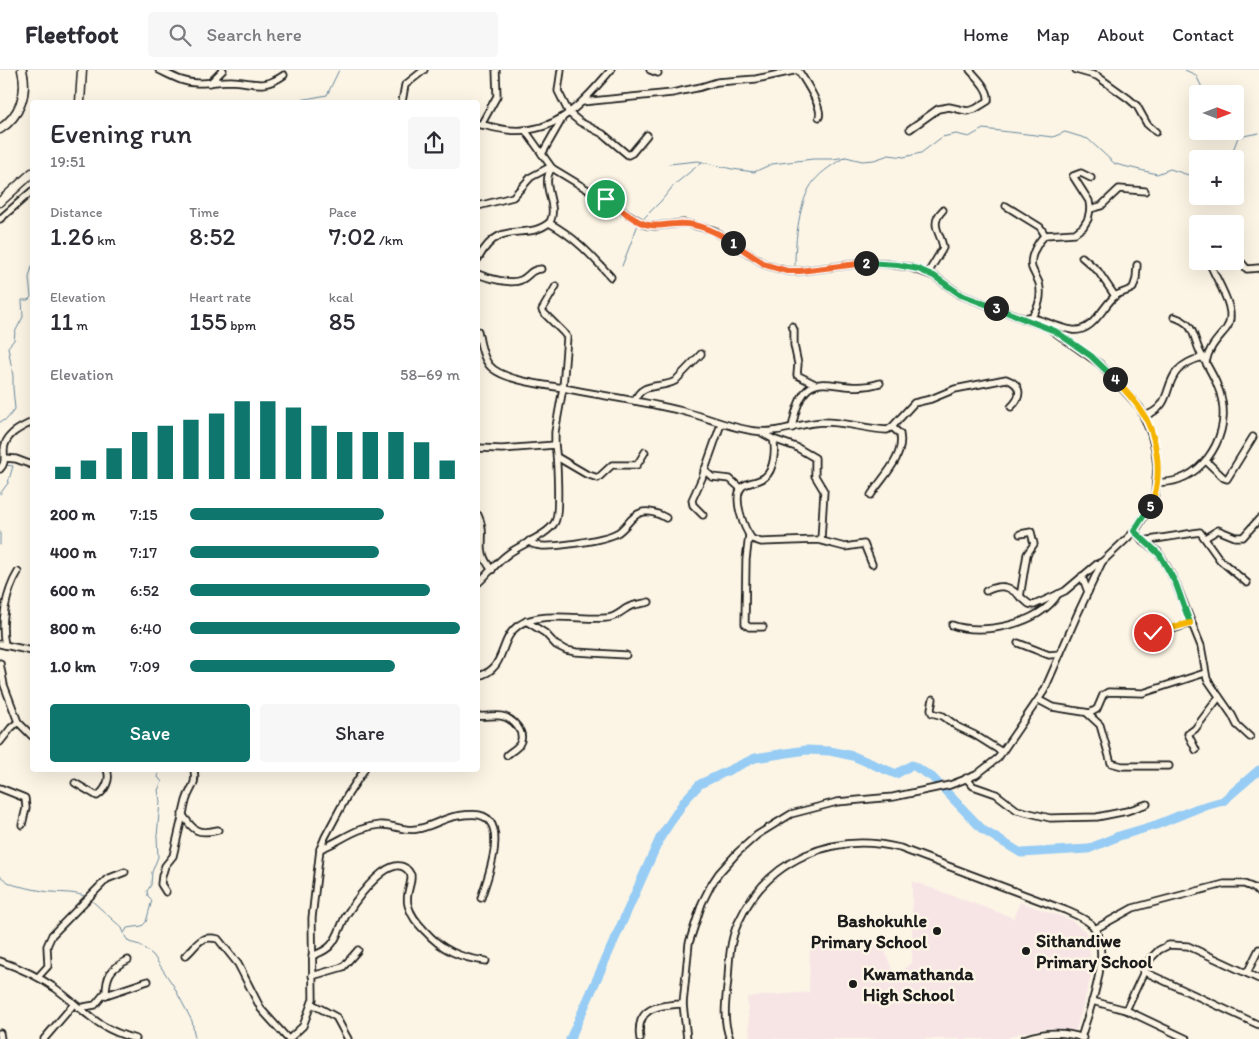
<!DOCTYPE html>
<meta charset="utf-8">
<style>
body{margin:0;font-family:Itim,sans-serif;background:#f7f7f7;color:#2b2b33;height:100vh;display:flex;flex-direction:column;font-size:19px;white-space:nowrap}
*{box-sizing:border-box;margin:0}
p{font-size:16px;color:#7c7c81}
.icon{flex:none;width:28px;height:28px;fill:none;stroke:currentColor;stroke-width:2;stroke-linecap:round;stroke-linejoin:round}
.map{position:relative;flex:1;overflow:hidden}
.panel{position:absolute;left:30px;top:30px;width:450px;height:672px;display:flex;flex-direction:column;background:#fff;border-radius:5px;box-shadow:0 5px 20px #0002}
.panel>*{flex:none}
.needle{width:32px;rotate:90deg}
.fabs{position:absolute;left:1189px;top:15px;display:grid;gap:10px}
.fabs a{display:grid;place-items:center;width:55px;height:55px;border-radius:5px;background:#fff;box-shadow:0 5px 20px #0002;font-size:25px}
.pin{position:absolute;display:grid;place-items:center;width:42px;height:42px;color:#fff;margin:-21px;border:2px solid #fff;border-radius:50%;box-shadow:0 1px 5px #0007}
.km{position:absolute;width:25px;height:25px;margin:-12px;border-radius:50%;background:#222;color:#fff;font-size:14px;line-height:25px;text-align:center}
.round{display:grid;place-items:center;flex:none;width:52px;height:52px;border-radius:5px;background:#f7f7f7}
.summary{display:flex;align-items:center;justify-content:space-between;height:85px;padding:0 20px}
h1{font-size:28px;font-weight:600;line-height:38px}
.figures{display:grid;grid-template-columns:repeat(3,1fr);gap:8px;height:85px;padding:5px 20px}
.figures div{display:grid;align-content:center}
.figures b{font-size:25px;font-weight:600}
.figures small{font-size:14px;font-weight:400}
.figures p{font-size:14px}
.chart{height:140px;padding:10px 20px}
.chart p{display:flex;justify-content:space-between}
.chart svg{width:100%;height:90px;margin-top:5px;stroke:#0f766e;stroke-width:6}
.cta{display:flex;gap:10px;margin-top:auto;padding:10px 20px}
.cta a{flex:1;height:58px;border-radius:5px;background:#0f766e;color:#fff;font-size:20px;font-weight:600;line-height:58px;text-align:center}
.cta a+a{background:#f7f7f7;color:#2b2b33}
ul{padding:0 20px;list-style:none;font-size:16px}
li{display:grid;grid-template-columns:80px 60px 1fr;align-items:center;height:38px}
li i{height:12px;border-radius:6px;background:#0f766e}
header{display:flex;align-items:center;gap:30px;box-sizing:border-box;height:70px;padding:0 25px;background:#fff;border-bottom:1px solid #e1e1e2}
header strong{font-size:24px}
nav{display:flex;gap:28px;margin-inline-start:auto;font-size:18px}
.search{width:350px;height:45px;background:#f7f7f7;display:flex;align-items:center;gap:12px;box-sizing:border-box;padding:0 18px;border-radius:5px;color:#7c7c81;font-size:19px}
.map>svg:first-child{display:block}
</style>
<header>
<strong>Fleetfoot</strong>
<div class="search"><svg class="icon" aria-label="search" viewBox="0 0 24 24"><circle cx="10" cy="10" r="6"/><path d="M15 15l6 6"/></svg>Search here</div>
<nav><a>Home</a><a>Map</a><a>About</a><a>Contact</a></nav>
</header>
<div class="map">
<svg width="1259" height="969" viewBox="0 0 1259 969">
<rect width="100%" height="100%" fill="#fcf5e5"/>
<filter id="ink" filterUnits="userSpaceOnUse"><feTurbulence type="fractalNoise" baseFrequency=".02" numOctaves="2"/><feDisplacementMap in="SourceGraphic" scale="10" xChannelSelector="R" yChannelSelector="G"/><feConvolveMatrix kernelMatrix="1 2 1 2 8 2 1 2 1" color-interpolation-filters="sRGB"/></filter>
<g filter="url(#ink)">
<polygon fill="#f7e5e6" points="912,811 1014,848 1020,832 1071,850 1086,862 1093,900 1076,960 1048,958 1019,963 1006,969 750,969 747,927 809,922 810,873 883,874 894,906 912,893"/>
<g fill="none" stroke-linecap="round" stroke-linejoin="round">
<g stroke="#66869e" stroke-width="1">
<polyline points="1185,0 1196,5 1205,24"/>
<polyline points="290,32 327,25 339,0"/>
<polyline points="1233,61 1238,66"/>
<polyline points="1230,89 1238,67 1259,63"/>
<polyline points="669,94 698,91 732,99 754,102 772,94 813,89 833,89 846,87 862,91 874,90 889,85 904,87 921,83 942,67 956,64 969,67 983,59 1053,67 1065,62 1088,69 1115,94 1157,104 1170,99 1198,108"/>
<polyline points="642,150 661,131 674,115 702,92"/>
<path d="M795,195C795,171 799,129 814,111C822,101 834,94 845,87"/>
<polyline points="622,196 639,152"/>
<polyline points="0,352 7,349 15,339 13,318 13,306 8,277 14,270 15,262 23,247 22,230 28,230 31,227 29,208 32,196"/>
<polyline points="0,424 8,413 13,396 5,395"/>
<polyline points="0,462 0,475"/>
<path d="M0,806C13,817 16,815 32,819C39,820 45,822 52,822C63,823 76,822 87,827"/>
<polyline points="90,829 122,858 126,868 129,872 140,875 153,885 173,915 192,951 195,969"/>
<polyline points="125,862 127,858 142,856 146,852 152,830 148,826 147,821 151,815 152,802 158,787 157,767 160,731 158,720 162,712 158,707 159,701"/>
</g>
<polyline stroke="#97ccf5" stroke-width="9" points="570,969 660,768 685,730 700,714 755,688 806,680 830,681 853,686 896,704 912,695 932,707 983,760 1021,783 1088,779 1119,766 1156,755 1198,738 1223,731 1259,700"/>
<g stroke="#1c1c1c" stroke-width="9">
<g id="street">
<path d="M159,0C172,6 185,14 200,13C210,13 221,11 231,11C254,12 263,20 284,5"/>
<polyline points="561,0 558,21 569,43 580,52 603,64 628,85 632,83 647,65"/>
<polyline points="650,0 658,3"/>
<path d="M798,0C804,9 823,38 819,47"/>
<polyline points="1076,0 1097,6 1129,29 1137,36 1147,54 1156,62"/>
<polyline points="210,13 223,0"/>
<polyline points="402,32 405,15 424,0"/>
<polyline points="582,32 672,23 701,17 717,12 756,9 798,0"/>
<path d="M478,54C488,56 498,59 508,60C557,65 582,33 611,0"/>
<polyline points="481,55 497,26 496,0"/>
<path d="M910,59L938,39L949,37L967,41L975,39L988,31C990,20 977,8 970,0"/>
<polyline points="525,60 552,98 646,155 655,156 684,153 713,160 766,195 787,201 800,201 865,193 887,194 909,197 934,206 961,225 1049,258 1100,294 1140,338 1151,364 1155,379 1157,397 1155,424 1145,445 1135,461 1102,492 1078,543 1044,621 998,688 976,705 950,715 893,727 837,732 791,744 757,765 738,782 719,803 711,815 702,833 689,873 683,934 687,969"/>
<polyline points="542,84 562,49"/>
<polyline points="478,136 513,127 531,107 550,97"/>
<polyline points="1006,136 1040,157 1045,165"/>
<polyline points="1090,139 1101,136 1119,119 1145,121"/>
<polyline points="0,149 32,121"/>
<path d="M549,153C574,166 592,186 611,207"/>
<polyline points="1235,185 1247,199 1259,198"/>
<polyline points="1082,187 1098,201 1115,226"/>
<path d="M478,189C501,146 525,173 550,152C559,135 539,114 552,98"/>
<path d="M928,203L943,178C942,164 928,155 943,140"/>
<path d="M478,204C487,208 511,215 521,210C530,206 529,200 541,199"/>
<path d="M556,216L542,240L544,243L563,262L567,267L563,318C603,326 643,331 682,341C707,347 730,358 755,361C779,364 800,353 823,352C846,352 866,359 887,360L892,357L914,333L931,329L955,319L1006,309C1021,314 1023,326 1011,337"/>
<path d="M1028,247C1043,249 1056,258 1072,260C1093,263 1102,237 1115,226C1121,222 1127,222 1133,218L1136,209L1137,195"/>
<path d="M1031,247C1039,239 1042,225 1039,213C1037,208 1034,203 1032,198C1029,187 1037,173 1045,165L1075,163L1083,157L1088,149L1090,139L1089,131L1073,106L1081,103L1091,108"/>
<polyline points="792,256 794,260 794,275 798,294 797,305 815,314"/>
<path d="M478,261C480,272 482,286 489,295C501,310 544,315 563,318L555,362V375L502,379L478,378"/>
<path d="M1206,292C1209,277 1217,270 1226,259C1240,241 1215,210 1209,191"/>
<path d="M635,331C641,311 662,319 675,311L701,284"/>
<path d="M1144,346C1182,334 1153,300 1203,287"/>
<path d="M792,358C805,285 834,328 880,313"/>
<path d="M762,363L773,369C776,379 774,400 765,407C759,412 749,412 743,416C731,426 744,459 752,469L761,472L818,470L845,477L864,474L872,494"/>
<polyline points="773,369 796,377 815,388 815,406 824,421 821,470"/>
<polyline points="557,387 586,404 598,408 612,395 637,395 645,382"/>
<polyline points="5,388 16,389 32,395"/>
<polyline points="1206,391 1224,408 1227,409 1253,367"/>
<path d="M0,399C6,393 4,388 4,380C5,364 20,358 32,352"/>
<polyline points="704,400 712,407 730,409 740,418"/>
<path d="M1157,412C1198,416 1230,370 1222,331C1219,313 1208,298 1200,282C1192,264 1195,254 1174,247"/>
<path d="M871,425C882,407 905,388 900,364L892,357"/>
<path d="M478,445C489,468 473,477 492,500"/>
<polyline points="703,445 693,435 692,430 702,408 721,354"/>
<polyline points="1135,461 1143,471 1158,482 1164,491 1176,514 1201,576 1207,609 1232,645 1237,655 1250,667"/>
<polyline points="1020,464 1031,462 1034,474 1027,484 1020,527"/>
<polyline points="749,465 746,490 745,554 749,557 763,557"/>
<polyline points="1205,468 1218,460 1235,467 1243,467 1259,449"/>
<path d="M529,471C532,474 532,474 536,475C548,479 605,470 617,463C625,459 631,446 640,443C648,440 659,444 666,448"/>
<polyline points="1143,471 1200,462 1220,490 1247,513"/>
<polyline points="1082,506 1088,522"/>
<path d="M478,513C488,504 497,492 508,484C521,474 547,466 555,452C560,443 557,386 555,375"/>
<path d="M986,521C1008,510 1014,522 1029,534L1034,535L1065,521L1097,494L1102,492"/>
<polyline points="1146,549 1151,563 1170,560 1191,553"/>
<polyline points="526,551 545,563 556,575 566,580 576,582 626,585"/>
<path d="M952,555C982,566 1041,554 1058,524"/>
<polyline points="1018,573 1049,585 1060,584"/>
<polyline points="0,574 32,581"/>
<path d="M5,575C0,552 6,522 18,502"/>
<polyline points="0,593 4,615 18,652 32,666"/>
<path d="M478,606C507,600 498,569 519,555C541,541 581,550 606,548C615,548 620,542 627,538C633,534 642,534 649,532"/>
<polyline points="933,629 931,639 932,643 943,646 958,657 975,665 1002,682"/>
<polyline points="1039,630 1052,637 1090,643 1097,639 1103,625 1108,622 1143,623 1205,603"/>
<polyline points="1087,643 1100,655 1111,693 1122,696 1169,696"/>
<path d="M478,646C485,647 494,645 501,646C513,648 527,663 519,675C516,679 510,682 507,685"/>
<polyline points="0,672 11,658 18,652"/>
<polyline points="1196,680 1188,664 1195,659 1219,627"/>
<polyline points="966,708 973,716 996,724 1017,740 1050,748 1097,747 1127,741 1147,734"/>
<path d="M75,713L97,726C105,721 111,709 107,700"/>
<polyline points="0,718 25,728 26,738 22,755"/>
<path d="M182,744C194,761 197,765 218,760"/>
<path d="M320,779C342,771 355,757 380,755C393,754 404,762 417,759C431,757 443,748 457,746C464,745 473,744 479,745C510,751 487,810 481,828"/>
<path d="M166,822L161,814L162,806L165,796L173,786L186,731C190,717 197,716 194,700"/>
<polyline points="1095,859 1133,838 1224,814 1244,814 1254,818 1259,823"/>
<path d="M185,886C197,877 198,864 218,869L238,894L261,939L288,969"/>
<path d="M312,886C319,883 326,881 331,875C339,866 341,853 347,844C356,830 395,774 411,805C412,816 405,822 408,835C411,846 417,853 425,861C442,880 460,888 486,891"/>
<path d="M0,891C20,898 38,906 55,918C86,941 95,958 136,969"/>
<polyline points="1143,901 1259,955"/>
<polyline points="1247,903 1259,879"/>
<polyline points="312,906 343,897 358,880"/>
<polyline points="38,907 48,896 47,876 52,865 107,809 125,802"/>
<polyline points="106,925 148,911"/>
<polyline points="1092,931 1126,940 1187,969"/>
<polyline points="312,934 336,947 348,969"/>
<path d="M78,938L95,935L104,924L106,925C106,906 110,898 128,890"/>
<polyline points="1126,940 1150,889 1159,880 1169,875 1188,876 1259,909"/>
<polyline points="0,963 1,969"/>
<polyline points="44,969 74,934"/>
<polyline points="289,969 303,956 313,929 312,848 320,779 325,767 347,726 364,700"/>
<path d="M640,969C635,937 658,935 683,934"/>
<path d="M730,969C722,949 726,929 728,909C729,890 730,870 738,853C767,789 834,761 900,778L1065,840C1074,844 1085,848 1092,855C1114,880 1089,940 1081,968"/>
<path d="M1024,969C1044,962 1063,961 1083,968"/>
</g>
</g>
<g stroke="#1c1c1c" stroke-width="11">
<g id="secondary">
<polyline points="80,32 82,0"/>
<path d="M0,59C20,46 28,23 22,0"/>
<polyline points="0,132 32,103"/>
</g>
</g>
<use href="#street" stroke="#fcf5e5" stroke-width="5.5"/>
<use href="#secondary" stroke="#fcf5e5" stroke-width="8"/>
</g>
</g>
<g fill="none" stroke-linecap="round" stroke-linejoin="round" filter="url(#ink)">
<g stroke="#fff" stroke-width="10">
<path id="split-1" d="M606,129C616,136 634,151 645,154C655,158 665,154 676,154C697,152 716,161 733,173"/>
</g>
<g stroke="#fff" stroke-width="10">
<polyline id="split-2" points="733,173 766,195 787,201 800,201 866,193"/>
</g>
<g stroke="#fff" stroke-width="10">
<polyline id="split-3" points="866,193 898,195 918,199 934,206 961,225 996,238"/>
</g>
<g stroke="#fff" stroke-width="10">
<polyline id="split-4" points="996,238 1055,261 1091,286 1115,309"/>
</g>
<g stroke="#fff" stroke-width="10">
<path id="split-5" d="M1115,309C1123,319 1133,328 1140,339C1158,364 1164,408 1150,436"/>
</g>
<g stroke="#fff" stroke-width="10">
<polyline id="split-6" points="1150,436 1134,461 1160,485 1176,514 1190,553"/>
</g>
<g stroke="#fff" stroke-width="10">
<polyline id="split-7" points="1153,563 1190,553"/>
</g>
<use href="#split-1" stroke="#f0652b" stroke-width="6"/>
<use href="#split-2" stroke="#f0652b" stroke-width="6"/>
<use href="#split-3" stroke="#22a559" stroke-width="6"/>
<use href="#split-4" stroke="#22a559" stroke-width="6"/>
<use href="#split-5" stroke="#f5b400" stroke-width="6"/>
<use href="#split-6" stroke="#22a559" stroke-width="6"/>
<use href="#split-7" stroke="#f5b400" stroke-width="6"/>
</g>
<g fill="#1c1c1c" stroke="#fcf5e5" stroke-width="2">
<circle cx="937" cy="861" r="5"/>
<circle cx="1026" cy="881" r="5"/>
<circle cx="853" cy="914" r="5"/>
</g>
<g text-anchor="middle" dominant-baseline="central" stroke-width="5" stroke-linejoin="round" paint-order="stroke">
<g font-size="18" font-weight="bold" fill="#1c1c1c" stroke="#fcf5e5" text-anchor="start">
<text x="927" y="851" text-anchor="end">Bashokuhle<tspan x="927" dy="21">Primary School</tspan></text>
<text x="1036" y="871">Sithandiwe<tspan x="1036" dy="21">Primary School</tspan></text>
<text x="863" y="904">Kwamathanda<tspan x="863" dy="21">High School</tspan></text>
</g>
</g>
</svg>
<div class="fabs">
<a><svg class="needle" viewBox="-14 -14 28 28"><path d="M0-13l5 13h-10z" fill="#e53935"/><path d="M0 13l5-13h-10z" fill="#7c7c81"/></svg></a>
<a>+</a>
<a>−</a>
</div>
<div class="pin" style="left:606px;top:129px;background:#1e9e55"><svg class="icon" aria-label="arrive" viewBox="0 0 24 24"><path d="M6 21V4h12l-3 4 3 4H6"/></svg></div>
<div class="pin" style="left:1153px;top:563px;background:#d93025"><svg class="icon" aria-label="check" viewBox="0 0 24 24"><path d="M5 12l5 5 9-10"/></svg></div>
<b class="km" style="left:733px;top:173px">1</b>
<b class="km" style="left:866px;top:193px">2</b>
<b class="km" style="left:996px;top:238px">3</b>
<b class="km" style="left:1115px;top:309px">4</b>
<b class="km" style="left:1150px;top:436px">5</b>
<section class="panel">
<div class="summary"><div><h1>Evening run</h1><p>19:51</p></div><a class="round"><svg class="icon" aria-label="share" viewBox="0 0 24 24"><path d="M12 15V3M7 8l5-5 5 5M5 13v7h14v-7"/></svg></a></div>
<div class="figures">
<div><p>Distance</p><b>1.26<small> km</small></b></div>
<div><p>Time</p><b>8:52</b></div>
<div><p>Pace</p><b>7:02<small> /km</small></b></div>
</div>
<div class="figures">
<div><p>Elevation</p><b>11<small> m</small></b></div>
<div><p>Heart rate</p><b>155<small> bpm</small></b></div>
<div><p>kcal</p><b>85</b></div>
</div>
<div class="chart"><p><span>Elevation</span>58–69 m</p>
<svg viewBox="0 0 160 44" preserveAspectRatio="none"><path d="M5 44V38M15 44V35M25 44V29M35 44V21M45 44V18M55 44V15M65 44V12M75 44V6M85 44V6M95 44V9M105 44V18M115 44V21M125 44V21M135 44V21M145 44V26M155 44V35"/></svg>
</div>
<ul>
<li><b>200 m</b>7:15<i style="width:72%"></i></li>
<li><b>400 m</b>7:17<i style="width:70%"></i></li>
<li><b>600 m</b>6:52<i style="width:89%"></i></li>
<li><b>800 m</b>6:40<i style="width:100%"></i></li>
<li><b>1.0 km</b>7:09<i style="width:76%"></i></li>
</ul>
<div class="cta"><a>Save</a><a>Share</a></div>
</section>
</div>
